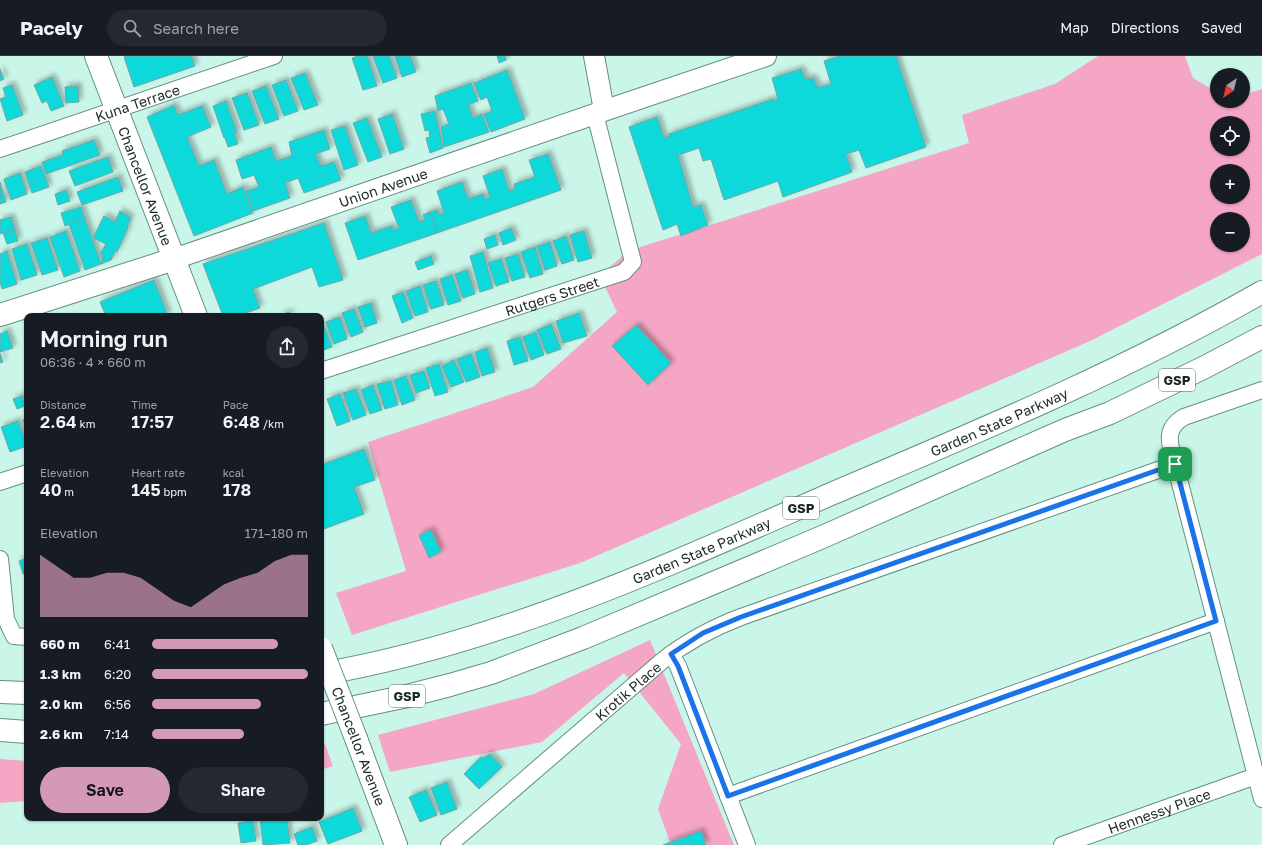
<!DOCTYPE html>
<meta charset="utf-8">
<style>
body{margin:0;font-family:"Golos Text",sans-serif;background:#242831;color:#f1f3f6;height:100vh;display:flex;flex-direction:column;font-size:15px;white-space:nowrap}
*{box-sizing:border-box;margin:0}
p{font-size:13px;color:#9ea1a6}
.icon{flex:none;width:22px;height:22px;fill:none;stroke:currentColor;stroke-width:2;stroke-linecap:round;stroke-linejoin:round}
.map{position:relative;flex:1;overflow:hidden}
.details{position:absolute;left:24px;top:257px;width:300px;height:508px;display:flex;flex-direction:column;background:#171b24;border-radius:8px;box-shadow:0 1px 3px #0004}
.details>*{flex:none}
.needle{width:26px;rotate:215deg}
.buttons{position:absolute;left:1210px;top:12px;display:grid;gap:8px}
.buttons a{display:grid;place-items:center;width:40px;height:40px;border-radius:50%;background:#171b24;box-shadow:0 1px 3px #0004;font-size:20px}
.pin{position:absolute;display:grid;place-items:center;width:34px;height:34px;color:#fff;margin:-17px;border-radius:8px;box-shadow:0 2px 6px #0006}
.round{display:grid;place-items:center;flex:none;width:42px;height:42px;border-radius:21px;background:#242831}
.summary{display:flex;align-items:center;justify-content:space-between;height:68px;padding:0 16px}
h1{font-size:22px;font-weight:600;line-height:30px}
.stats{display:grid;grid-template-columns:repeat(3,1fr);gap:6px;height:68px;padding:4px 16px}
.stats div{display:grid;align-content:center}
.stats b{font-size:17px;font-weight:600}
.stats small{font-size:11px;font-weight:400}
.stats p{font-size:11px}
.chart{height:112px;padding:8px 16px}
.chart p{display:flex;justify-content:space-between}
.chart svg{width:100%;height:72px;margin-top:4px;fill:#d498b8;opacity:.7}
.action{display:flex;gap:8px;margin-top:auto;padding:8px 16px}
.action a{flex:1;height:46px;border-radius:24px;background:#d498b8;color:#111;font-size:16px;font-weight:600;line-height:46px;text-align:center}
.action a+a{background:#242831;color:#f1f3f6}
ul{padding:0 16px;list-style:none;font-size:13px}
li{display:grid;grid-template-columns:64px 48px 1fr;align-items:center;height:30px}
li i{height:10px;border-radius:5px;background:#d498b8}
header{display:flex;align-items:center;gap:24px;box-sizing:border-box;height:56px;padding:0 20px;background:#171b24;border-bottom:1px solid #363941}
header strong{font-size:19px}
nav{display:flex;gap:22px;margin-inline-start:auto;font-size:14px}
.search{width:280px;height:36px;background:#242831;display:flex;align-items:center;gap:10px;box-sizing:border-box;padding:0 14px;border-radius:22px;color:#9ea1a6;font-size:15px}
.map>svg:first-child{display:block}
</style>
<header>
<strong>Pacely</strong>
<div class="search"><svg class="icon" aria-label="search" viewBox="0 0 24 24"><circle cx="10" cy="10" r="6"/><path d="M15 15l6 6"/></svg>Search here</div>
<nav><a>Map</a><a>Directions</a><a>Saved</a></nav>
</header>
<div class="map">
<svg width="1262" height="789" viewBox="0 0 1262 789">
<defs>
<filter id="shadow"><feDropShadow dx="3.5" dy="-3.5" stdDeviation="2" flood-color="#0004"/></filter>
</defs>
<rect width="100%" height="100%" fill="#c9f6e9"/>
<g fill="#f5a6c4" fill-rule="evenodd">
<path d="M1098,0H1185L1193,22L1217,36V45H1243V39L1262,33V198L1088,286L580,507L352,579L336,537L406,515L368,386L533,331L617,256L600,220L628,195L969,87L962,59L1055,28ZM1217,67H1243V93H1217ZM1217,115H1243V141H1217ZM1217,163H1243V189H1217Z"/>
<polygon points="650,584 734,789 671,789 658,753 681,688 624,617 542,686 390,716 378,679 534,638"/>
<polygon points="325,688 333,710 321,714 321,689"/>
<polygon points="0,703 27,705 27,745 0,747"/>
</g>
<g fill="#0fd9da" stroke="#75a4a4" filter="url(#shadow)">
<polygon points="127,0 191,0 195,10 134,31 124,1"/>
<polygon points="358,0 367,0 377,30 363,34 352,2"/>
<polygon points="373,0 389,0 397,22 383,27"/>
<polygon points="395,0 410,0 416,16 402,21"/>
<polygon points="497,0 505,0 506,4 499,7"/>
<polygon points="840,0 896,0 926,91 866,112 859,94 846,98 852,116 783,141 778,125 724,144 711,103 703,105 699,92 678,99 693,151 701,149 708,169 681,180 677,168 663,174 629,71 657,61 664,82 670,80 669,78 773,43 774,45 778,43 772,22 801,13 805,23 813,22 818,32 831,28 824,5"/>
<polygon points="0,13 4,23 0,25"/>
<polygon points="507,14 525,63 491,76 484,58 492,55 487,41 481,44 474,27"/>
<polygon points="305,17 318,49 304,54 291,22"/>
<polygon points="52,21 64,50 51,55 47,45 42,47 34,29"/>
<polygon points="286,24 298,55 284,60 272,29"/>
<polygon points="471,27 478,45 468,49 473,62 482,58 489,76 444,91 441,71 449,68 443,53 438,55 435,40"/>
<polygon points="12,29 23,59 7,65 0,43 6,41 3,32"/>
<polygon points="78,30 79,46 66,47 65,31"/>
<polygon points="266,30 279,63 265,68 252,35"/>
<polygon points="247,37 259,69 244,74 232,42"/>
<polygon points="226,45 237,76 234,77 238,88 228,91 225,82 224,82 213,50"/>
<polygon points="174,49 178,59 202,50 211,71 187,81 199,110 214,104 227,138 243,131 253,157 194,180 147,61"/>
<polygon points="435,55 443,92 430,97 426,82 430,81 429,74 425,75 421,58"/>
<polygon points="392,58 404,93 390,98 378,63"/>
<polygon points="367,62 382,101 368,106 353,67"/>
<polygon points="345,70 358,109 344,114 331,74"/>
<polygon points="324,74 330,93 315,98 321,110 334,106 341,124 304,137 298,122 285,127 290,142 253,155 246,135 259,131 254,119 242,123 236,104 271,91 276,105 292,100 289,86"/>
<polygon points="94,84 100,99 46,118 42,106 63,99 62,95"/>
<polygon points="548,98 561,134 437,177 430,156 438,154 439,159 444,157 437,135 462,126 468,143 483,138 485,143 490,141 483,120 502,113 509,135 515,133 514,128 535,121 529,104"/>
<polygon points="108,101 113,116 75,130 69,115"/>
<polygon points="41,110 49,131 32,137 25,116"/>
<polygon points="20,117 27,138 11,144 4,123"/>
<polygon points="118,121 123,135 82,149 77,136"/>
<polygon points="0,126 6,146 0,148"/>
<polygon points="66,134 70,145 58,149 55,138"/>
<polygon points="411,144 419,166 425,164 423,159 430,156 437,177 358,204 345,167 365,160 371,177 392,170 393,174 399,172 391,151"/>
<polygon points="81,151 85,163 65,170 61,157"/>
<polygon points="120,155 131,162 127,171 128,172 117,196 115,195 111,204 101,208 103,199 100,198 106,188 93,182 104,160 115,166"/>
<polygon points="11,161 15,173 0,178 0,164"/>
<polygon points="85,163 101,208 85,214 69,168"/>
<polygon points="324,167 343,224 319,231 312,211 253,233 260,252 237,260 223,260 203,208"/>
<polygon points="511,172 516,184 503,189 499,177"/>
<polygon points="15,174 18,185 7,188 3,177"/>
<polygon points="66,175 80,215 64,221 50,181"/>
<polygon points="584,175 592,202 578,206 570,179"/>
<polygon points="495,179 498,189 487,193 484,183"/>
<polygon points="566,180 574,204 562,208 553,185"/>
<polygon points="47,182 58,214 42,219 31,187"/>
<polygon points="550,186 557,210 545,214 537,190"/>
<polygon points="27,188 37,219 21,224 12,193"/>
<polygon points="535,191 543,218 530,222 521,196"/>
<polygon points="7,195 17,228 2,233 0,226 0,198"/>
<polygon points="483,196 493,232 480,236 470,200"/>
<polygon points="518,198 525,221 512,225 505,202"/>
<polygon points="431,200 434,208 418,214 415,206"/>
<polygon points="501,203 509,226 496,230 488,207"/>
<polygon points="467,214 475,238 463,242 455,218"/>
<polygon points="452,219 461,245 448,249 440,223"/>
<polygon points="154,224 168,260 106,260 100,246"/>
<polygon points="436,225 444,249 431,253 423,229"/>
<polygon points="420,230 428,256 415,260 406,235"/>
<polygon points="403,236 413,262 402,267 392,240"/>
<polygon points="371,247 377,267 365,271 358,251"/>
<polygon points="354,253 363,276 351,281 342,257"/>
<polygon points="289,256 291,260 278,260"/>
<polygon points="579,257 587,280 563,287 556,265"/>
<polygon points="340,261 347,283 334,288 326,266"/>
<polygon points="323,268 332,291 321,295 321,269"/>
<polygon points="551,268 561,293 547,298 537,274"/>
<polygon points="636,269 671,307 648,329 612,290"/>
<polygon points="7,275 13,292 0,296 0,278"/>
<polygon points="536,276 544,299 531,304 523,281"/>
<polygon points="520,281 528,305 514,309 507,285"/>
<polygon points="487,292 495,316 482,320 475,296"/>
<polygon points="0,297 3,306 0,307"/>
<polygon points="471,298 480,321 466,326 457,303"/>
<polygon points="454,304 464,326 451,331 442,310"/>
<polygon points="439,308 448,336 435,340 426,312"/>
<polygon points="424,315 430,332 416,337 410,319"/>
<polygon points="406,320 415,344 402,349 394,324"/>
<polygon points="391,325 398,349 385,353 377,328"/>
<polygon points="373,329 382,354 370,358 361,334"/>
<polygon points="356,333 366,359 353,364 343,337"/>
<polygon points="340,338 350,365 337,370 327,343"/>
<polygon points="22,340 25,350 17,353 13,343"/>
<polygon points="27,363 27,375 23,364"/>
<polygon points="18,365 27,390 10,396 1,371"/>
<polygon points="364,393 375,424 354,431 364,458 321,474 321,409"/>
<polygon points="431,474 441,496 429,502 419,479"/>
<polygon points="27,502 27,517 23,518 19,505"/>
<polygon points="489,698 502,711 479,733 464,718 481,701 483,703"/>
<polygon points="447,726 457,753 441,759 431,732"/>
<polygon points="426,734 437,759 420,766 409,741"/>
<polygon points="353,752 362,775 328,788 319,766"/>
<polygon points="260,762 278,762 278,764 287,763 290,787 263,789"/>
<polygon points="253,765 256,785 241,787 238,767"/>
<polygon points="312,771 317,785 306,789 298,789 294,778"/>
<polygon points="701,775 706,789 663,789"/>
</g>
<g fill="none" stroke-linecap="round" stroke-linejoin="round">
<g stroke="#658f83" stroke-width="18">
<g id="minor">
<path id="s1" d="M0,93L274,0"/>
<path id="s2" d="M321,315L624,216L633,206L595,58"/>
<path d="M1262,334L1184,361C1163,373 1170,389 1175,408L1262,743"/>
<polyline points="0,426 27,417"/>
<polyline points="0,503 6,563 14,580 27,581"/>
<polyline points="671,598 678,610 747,789"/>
<polyline points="728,740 1216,565"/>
<path id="s3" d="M449,789L662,605C686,586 712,572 741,561L1175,408"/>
<path id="s4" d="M1062,789L1256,720"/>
</g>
</g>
<g stroke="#658f83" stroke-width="22">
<g id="tertiary">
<polyline points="594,0 604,54"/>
<path id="s5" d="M174,203L618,50L766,0"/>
</g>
</g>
<g stroke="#658f83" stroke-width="24">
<g id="secondary">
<path id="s6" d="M96,0L196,260"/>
<polyline points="0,259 174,203"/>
<polyline points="357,685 396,789"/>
</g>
</g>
<g stroke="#658f83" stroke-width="24">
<g id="motorway">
<path id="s7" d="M321,618C500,587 666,510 831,438C977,376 1124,315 1262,236"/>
<polyline points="0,636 27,637"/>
<polyline points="321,658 403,641 450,629 491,617 583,582 820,482 1065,374 1110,357 1205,311 1262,281"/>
<polyline points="0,674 27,676"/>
</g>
</g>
<use href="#minor" stroke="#fff" stroke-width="16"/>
<use href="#tertiary" stroke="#fff" stroke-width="20"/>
<use href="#secondary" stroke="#fff" stroke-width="22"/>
<use href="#motorway" stroke="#fff" stroke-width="22"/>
<g stroke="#658f83" stroke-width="24" stroke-linecap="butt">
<polyline id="secondary-bridge" points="321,592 357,685"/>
</g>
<use href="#secondary-bridge" stroke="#fff" stroke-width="22"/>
</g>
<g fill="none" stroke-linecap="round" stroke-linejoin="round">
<g stroke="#fff" stroke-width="8">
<polygon id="route" points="1175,408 1216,565 728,740 678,610 671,598 703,577 741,561"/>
</g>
<use href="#route" stroke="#1a73e8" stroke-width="5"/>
</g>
<g text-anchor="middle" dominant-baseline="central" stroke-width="3.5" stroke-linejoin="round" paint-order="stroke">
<g fill="#fff" stroke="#5e6a66" stroke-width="1">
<rect x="1159" y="313" width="36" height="22" rx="3"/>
<rect x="783" y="441" width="36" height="22" rx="3"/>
<rect x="389" y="629" width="36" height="22" rx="3"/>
</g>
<g font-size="13" font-weight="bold" fill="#192a25">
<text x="1177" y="324">GSP</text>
<text x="801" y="452">GSP</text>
<text x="407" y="640">GSP</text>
</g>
<g font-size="14" fill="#192a25" stroke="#fff">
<text stroke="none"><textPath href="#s1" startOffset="145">Kuna Terrace</textPath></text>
<text stroke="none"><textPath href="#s6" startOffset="139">Chancellor Avenue</textPath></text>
<text stroke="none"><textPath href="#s5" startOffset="221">Union Avenue</textPath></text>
<text stroke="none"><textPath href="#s2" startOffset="243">Rutgers Street</textPath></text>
<text stroke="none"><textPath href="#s7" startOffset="725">Garden State Parkway</textPath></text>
<text stroke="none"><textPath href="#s7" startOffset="401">Garden State Parkway</textPath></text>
<text stroke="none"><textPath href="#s3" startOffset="236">Krotik Place</textPath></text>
<text transform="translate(359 690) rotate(69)">Chancellor Avenue</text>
<text stroke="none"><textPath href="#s4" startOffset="103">Hennessy Place</textPath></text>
</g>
</g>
</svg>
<div class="buttons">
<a><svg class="needle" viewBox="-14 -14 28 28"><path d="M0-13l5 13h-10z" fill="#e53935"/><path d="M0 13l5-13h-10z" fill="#9ea1a6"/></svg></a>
<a><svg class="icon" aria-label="locate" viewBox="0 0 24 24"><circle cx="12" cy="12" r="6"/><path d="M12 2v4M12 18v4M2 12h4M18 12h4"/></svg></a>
<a>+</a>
<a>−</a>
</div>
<div class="pin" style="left:1175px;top:408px;background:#1e9e55"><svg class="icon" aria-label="arrive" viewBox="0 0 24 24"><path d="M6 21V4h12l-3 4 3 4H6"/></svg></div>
<section class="details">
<div class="summary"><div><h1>Morning run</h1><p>06:36 · 4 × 660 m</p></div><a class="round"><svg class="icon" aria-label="share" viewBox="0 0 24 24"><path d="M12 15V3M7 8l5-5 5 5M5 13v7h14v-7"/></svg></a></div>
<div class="stats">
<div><p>Distance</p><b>2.64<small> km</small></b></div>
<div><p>Time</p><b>17:57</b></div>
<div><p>Pace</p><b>6:48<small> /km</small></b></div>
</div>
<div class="stats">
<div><p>Elevation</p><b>40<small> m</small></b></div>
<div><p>Heart rate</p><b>145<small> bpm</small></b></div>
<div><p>kcal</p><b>178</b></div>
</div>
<div class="chart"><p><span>Elevation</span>171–180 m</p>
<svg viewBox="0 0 160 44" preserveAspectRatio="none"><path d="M0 44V6L10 13L20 20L30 20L40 17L50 17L60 20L70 27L80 34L90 38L100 31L110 24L120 20L130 17L140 10L150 6L160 6V44z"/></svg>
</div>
<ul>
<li><b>660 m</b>6:41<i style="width:81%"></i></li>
<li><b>1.3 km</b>6:20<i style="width:100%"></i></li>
<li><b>2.0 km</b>6:56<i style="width:70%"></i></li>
<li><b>2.6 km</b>7:14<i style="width:59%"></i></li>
</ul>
<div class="action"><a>Save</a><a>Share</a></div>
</section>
</div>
